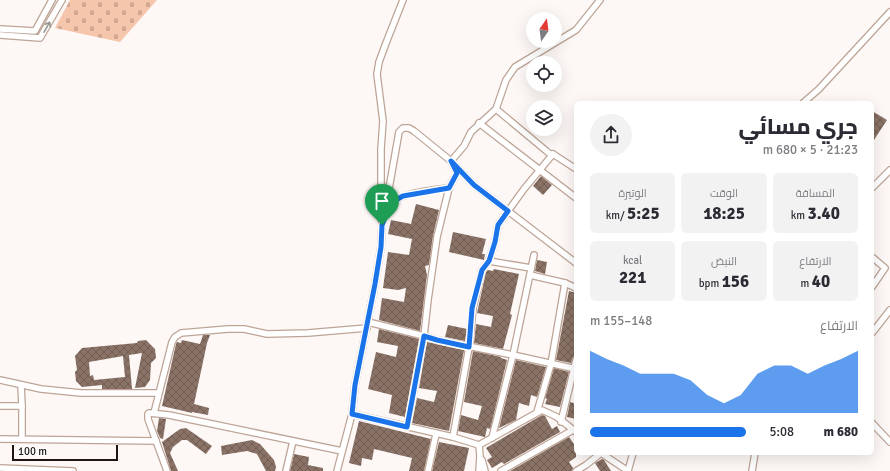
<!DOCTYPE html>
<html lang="ar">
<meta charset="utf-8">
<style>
body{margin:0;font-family:Signika,Cairo,sans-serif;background:#f2f2f3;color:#2b2b33;direction:rtl;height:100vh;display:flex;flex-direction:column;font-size:15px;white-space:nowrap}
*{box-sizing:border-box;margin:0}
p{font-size:13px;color:#7c7c81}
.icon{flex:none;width:22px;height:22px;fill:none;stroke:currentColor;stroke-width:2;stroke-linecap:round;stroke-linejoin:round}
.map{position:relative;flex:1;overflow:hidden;direction:ltr}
.details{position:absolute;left:574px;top:101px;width:300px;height:354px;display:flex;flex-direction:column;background:#fff;border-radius:6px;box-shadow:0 4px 16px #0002;direction:rtl}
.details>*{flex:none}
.needle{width:26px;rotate:14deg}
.buttons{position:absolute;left:526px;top:12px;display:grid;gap:8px}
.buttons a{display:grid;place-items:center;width:36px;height:36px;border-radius:50%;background:#fff;box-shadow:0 4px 16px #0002;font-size:20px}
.scale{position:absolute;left:12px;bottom:10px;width:106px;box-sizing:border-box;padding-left:4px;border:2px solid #1f1611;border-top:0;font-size:11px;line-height:14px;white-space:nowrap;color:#1f1611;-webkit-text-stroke:3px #fff;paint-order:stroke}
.pin{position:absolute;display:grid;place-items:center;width:34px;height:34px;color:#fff;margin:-41px -17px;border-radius:50% 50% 50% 0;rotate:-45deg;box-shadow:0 0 4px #0007}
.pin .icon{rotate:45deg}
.round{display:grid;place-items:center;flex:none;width:42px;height:42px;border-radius:21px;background:#f2f2f3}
.summary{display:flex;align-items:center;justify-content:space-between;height:68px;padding:0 16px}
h1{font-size:22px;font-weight:800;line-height:30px}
.stats{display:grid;grid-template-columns:repeat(3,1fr);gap:6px;height:68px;padding:4px 16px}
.stats div{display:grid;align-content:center;border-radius:6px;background:#f2f2f3;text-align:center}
.stats b{font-size:17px;font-weight:800}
.stats small{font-size:11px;font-weight:400}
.stats p{font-size:11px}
.chart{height:112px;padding:8px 16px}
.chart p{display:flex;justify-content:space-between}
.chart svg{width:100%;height:72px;margin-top:4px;fill:#1a73e8;opacity:.7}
ul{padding:0 16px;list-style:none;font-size:13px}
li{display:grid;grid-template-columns:64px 48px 1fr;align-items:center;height:30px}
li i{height:10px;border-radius:5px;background:#1a73e8}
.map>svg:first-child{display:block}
</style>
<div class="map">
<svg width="890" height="471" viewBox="0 0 890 471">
<defs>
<pattern id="cemetery-stones" width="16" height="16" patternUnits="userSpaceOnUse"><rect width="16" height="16" fill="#f5c5ac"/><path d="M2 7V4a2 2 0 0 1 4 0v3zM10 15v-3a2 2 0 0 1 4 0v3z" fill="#d2a893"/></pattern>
<pattern id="building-cross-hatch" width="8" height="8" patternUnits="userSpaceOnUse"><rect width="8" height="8" fill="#8a7366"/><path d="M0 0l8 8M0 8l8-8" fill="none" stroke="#705d53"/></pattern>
</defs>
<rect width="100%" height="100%" fill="#fdf7f5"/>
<polygon fill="url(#cemetery-stones)" points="70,0 157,0 120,42 55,28"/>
<g fill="url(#building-cross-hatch)" fill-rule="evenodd">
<polygon points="872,111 887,120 872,143"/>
<polygon points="541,176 552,185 543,195 533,186"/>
<polygon points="416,204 439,210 433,236 429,265 425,266 427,275 420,331 379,320 382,298 404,302 406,288 398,290 383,288 388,252 409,255 412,239 388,234 391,220 411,224"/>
<polygon points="453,232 486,239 482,254 485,254 484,260 449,252"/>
<polygon points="537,260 547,262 545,274 535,271"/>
<polygon points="494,269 519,274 510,314 512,315 503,349 474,343 476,324 491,327 493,316 477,313 486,272 488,270 493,271"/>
<polygon points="569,291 576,293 576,342 574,353 576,354 576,356 573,357 571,363 556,360"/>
<polygon points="448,325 467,329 465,341 445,337"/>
<polygon points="379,329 419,339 405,417 389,413 392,395 368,389 376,352 396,357 398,346 377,342"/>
<polygon points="203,335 210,335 207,343 194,404 209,408 208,415 192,412 192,413 162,406 176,344 177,342 181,343 182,340 200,344"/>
<path d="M146,340L155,349L156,358L151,363L150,380L145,387L135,388L142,353L129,355L132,389H102V385L82,387L76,381L75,372L77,370L75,356L82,348L137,343L138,341ZM123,356L125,377L94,380L93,375L90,376L89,362Z"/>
<polygon points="427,342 464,350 449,431 412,423 417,398 434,402 437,391 419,388"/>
<polygon points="473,351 501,357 501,358 507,360 491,426 490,429 487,428 485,437 458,431 461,415 478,420 482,406 464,402"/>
<polygon points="516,360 546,367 537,397 531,395 529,406 519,403 516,420 499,428"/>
<polygon points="554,368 569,372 560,407 545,404 547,399 545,398"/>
<polygon points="570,402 576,404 576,419 567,417"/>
<polygon points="542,415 545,416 552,429 557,426 560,432 504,464 502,462 492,468 487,460 492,457 486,448"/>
<polygon points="159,418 166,419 163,439 160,438 157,431"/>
<polygon points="359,421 431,439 424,471 409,471 412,458 374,449 372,460 362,458 361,466 349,463"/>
<polygon points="186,428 212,446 206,454 187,440 182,440 173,447 170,453 178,471 171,471 162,442 180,429"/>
<polygon points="569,437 576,447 576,457 569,462 573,468 572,471 510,471"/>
<polygon points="252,440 260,444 274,460 276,467 275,471 266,471 257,454 247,451 222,455 221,446"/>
<polygon points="439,442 469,448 464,471 432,471"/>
<polygon points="294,454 309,457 308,465 323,468 323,471 290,471"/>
<polygon points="602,459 604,460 611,471 600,471 595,463"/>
</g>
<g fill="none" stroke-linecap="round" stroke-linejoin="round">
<g stroke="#bda496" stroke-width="8">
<g id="minor">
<polyline points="0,29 35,31 52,0"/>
<polyline points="0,35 40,38 62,0"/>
<polyline points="803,103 819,89 890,12"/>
<polyline points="496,109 550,154 553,154 576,169"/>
<polyline points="479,123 576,198"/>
<polyline points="872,188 890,170"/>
<path d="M387,211C389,207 392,202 397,199C408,193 436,189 449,188"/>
<polyline points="384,217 399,132 403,128 409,128 414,131 451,161 474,185 576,263"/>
<polyline points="872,257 885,268 872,287"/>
<polyline points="489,261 531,268"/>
<polyline points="530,275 565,283 576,288"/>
<polyline points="368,322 424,336 437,340 513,355 576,369"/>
<polyline points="872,333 890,310"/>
<polyline points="0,380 41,389 81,393 158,393"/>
<polyline points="21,385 22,406 22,439"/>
<polyline points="0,406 22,406"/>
<polyline points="537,412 551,364 565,283"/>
<polyline points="154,413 172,342 175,337 181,333 228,329 244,329 267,334 308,333 367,328"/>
<polyline points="352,414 453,437 479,445 480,456 479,471"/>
<polyline points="561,422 576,360"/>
<polyline points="872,423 890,442"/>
<polyline points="407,427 424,336 428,300 437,237 449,188 457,173 451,161 464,146 471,132 496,109 506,80 515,67 576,30 600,0"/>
<polyline points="453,437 469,347 473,308 482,270 489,261 495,242 498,225 524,189 553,154"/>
<polyline points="492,438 513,355 534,255"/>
<polyline points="0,439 156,441"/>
<polyline points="479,445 542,410 557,417 576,432"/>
<polyline points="601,453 628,471"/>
<polyline points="482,460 485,471"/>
<polyline points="0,468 73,471"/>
<polyline points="167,471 148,419 148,414 149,413 169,415 342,451"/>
<polyline points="286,471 293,441"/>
<polyline points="337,471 352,414 355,385 375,284 381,247 382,225 381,193 381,149 383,121 377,74 379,62 386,43 403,0"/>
<polyline points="428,471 436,434"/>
<polyline points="501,471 573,430"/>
<polyline points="576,471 586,465 601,453"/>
<polyline points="628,471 633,453"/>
<polyline points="752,471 755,453"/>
</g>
</g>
<use href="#minor" stroke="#fff" stroke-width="5.5"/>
</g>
<defs><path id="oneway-shaft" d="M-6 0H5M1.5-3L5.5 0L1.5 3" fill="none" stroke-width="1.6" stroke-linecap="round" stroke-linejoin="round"/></defs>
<use stroke="#9a9694" href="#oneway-shaft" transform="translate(47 27) rotate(-60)"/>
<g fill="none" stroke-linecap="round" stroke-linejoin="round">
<g stroke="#fff" stroke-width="8">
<polygon id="route" points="451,161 474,185 508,211 498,225 495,242 489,261 482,270 472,308 469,347 437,340 424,336 407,427 352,414 355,385 375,284 381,247 382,225 388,210 396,200 403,196 449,188 457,173"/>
</g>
<use href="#route" stroke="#1a73e8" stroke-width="5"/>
</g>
</svg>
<div class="buttons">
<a><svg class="needle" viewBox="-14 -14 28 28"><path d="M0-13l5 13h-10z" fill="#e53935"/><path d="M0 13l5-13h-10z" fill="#7c7c81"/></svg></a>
<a><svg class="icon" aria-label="locate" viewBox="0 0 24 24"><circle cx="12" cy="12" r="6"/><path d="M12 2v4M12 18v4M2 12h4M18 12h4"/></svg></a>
<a><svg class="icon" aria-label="layers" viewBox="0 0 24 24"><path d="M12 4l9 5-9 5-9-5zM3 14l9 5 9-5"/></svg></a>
</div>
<div class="scale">100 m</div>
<div class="pin" style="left:382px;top:225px;background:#1e9e55"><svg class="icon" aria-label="arrive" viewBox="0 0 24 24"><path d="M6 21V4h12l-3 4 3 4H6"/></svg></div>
<section class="details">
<div class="summary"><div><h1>جري مسائي</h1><p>21:23 · 5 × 680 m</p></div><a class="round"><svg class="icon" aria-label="share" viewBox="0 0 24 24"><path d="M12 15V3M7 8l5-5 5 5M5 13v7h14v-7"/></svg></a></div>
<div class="stats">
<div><p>المسافة</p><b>3.40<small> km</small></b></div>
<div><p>الوقت</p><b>18:25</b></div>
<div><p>الوتيرة</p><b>5:25<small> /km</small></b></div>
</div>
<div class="stats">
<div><p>الارتفاع</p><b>40<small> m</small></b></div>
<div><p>النبض</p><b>156<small> bpm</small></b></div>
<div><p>kcal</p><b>221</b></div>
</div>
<div class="chart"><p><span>الارتفاع</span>148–155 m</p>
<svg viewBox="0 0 160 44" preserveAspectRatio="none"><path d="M0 44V6L10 11L20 15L30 20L40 20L50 20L60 24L70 33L80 38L90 33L100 20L110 15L120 15L130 20L140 15L150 11L160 6V44z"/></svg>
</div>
<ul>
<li><b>680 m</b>5:08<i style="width:100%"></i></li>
</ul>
</section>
</div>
